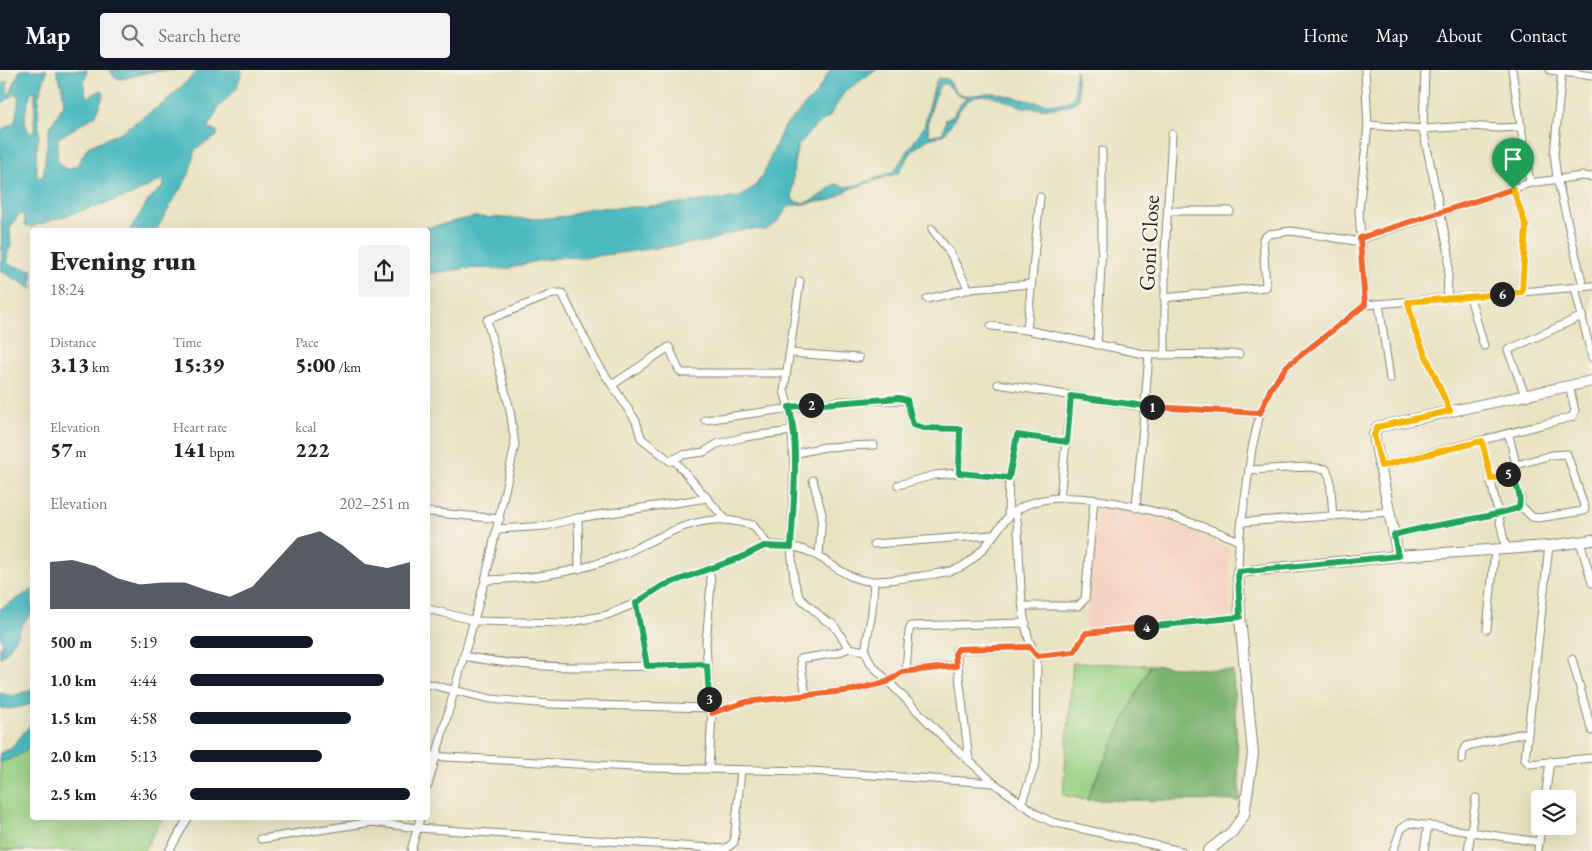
<!DOCTYPE html>
<meta charset="utf-8">
<style>
body{margin:0;font-family:"EB Garamond",serif;background:#f2f2f2;color:#222;height:100vh;display:flex;flex-direction:column;font-size:19px;white-space:nowrap}
*{box-sizing:border-box;margin:0}
p{font-size:16px;color:#767676}
.icon{flex:none;width:28px;height:28px;fill:none;stroke:currentColor;stroke-width:2;stroke-linecap:round;stroke-linejoin:round}
.map{position:relative;flex:1;overflow:hidden}
.sheet{position:absolute;left:30px;top:158px;width:400px;height:592px;display:flex;flex-direction:column;background:#fff;border-radius:5px;box-shadow:0 5px 20px #0002}
.sheet>*{flex:none}
.controls{position:absolute;left:1531px;top:720px;display:grid;gap:10px}
.controls a{display:grid;place-items:center;width:45px;height:45px;border-radius:5px;background:#fff;box-shadow:0 5px 20px #0002;font-size:25px}
.pin{position:absolute;display:grid;place-items:center;width:42px;height:42px;color:#fff;margin:-51px -21px;border-radius:50% 50% 50% 0;rotate:-45deg;box-shadow:0 0 5px #0007}
.pin .icon{rotate:45deg}
.km{position:absolute;width:25px;height:25px;margin:-12px;border-radius:50%;background:#222;color:#fff;font-size:14px;line-height:25px;text-align:center}
.round{display:grid;place-items:center;flex:none;width:52px;height:52px;border-radius:5px;background:#f2f2f2}
.headline{display:flex;align-items:center;justify-content:space-between;height:85px;padding:0 20px}
h1{font-size:28px;font-weight:800;line-height:38px}
.metrics{display:grid;grid-template-columns:repeat(3,1fr);gap:8px;height:85px;padding:5px 20px}
.metrics div{display:grid;align-content:center}
.metrics b{font-size:21px;font-weight:800}
.metrics small{font-size:14px;font-weight:400}
.metrics p{font-size:14px}
.chart{height:140px;padding:10px 20px}
.chart p{display:flex;justify-content:space-between}
.chart svg{width:100%;height:90px;margin-top:5px;fill:#111827;opacity:.7}
ul{padding:0 20px;list-style:none;font-size:16px}
li{display:grid;grid-template-columns:80px 60px 1fr;align-items:center;height:38px}
li i{height:12px;border-radius:6px;background:#111827}
header{display:flex;align-items:center;gap:30px;box-sizing:border-box;height:70px;padding:0 25px;background:#111827;color:#fff}
header strong{font-size:24px}
nav{display:flex;gap:28px;margin-inline-start:auto;font-size:18px}
.search{width:350px;height:45px;background:#f2f2f2;display:flex;align-items:center;gap:12px;box-sizing:border-box;padding:0 18px;border-radius:5px;color:#767676;font-size:19px}
.map>svg:first-child{display:block}
</style>
<header>
<strong>Map</strong>
<div class="search"><svg class="icon" aria-label="search" viewBox="0 0 24 24"><circle cx="10" cy="10" r="6"/><path d="M15 15l6 6"/></svg>Search here</div>
<nav><a>Home</a><a>Map</a><a>About</a><a>Contact</a></nav>
</header>
<div class="map">
<svg width="1592" height="781" viewBox="0 0 1592 781">
<rect width="100%" height="100%" fill="#f7f3e8"/>
<filter id="ink" filterUnits="userSpaceOnUse"><feTurbulence type="fractalNoise" baseFrequency=".02" numOctaves="2"/><feDisplacementMap in="SourceGraphic" scale="10" xChannelSelector="R" yChannelSelector="G"/><feConvolveMatrix kernelMatrix="1 2 1 2 8 2 1 2 1" color-interpolation-filters="sRGB"/></filter>
<filter id="wash" filterUnits="userSpaceOnUse"><feTurbulence type="fractalNoise" baseFrequency=".0096" numOctaves="4" result="noise"/><feDisplacementMap in="SourceGraphic" scale="20" xChannelSelector="R" yChannelSelector="G"/><feGaussianBlur stdDeviation="1.12" result="paint"/><feColorMatrix in="noise" values="0 0 0 0 0 0 0 0 0 0 0 0 0 0 0 0 0 1.4 0 .05"/><feComposite in="paint" operator="in"/></filter>
<g filter="url(#wash)">
<rect width="100%" height="100%" fill="#eae3c2"/>
<polygon fill="#f5d3c2" points="1098,439 1138,445 1188,458 1229,479 1230,545 1086,559 1088,511"/>
<g fill="#99d082" stroke="#5a764f">
<polygon points="1073,593 1150,595 1086,730 1063,725"/>
<polygon points="32,670 32,748 163,748 143,781 0,780 0,692 11,689"/>
</g>
<polygon fill="#7ab270" stroke="#4b6746" points="1150,595 1233,601 1240,731 1086,730"/>
<g fill="#4bbac0" stroke="#346b6e" fill-rule="evenodd">
<path d="M20,0H47L38,29L39,66L36,84L37,106L40,108L43,106L49,59L64,34L62,17L56,0H87L84,14L86,26L89,27L101,20L104,23L96,45L58,68L57,88L60,95L67,100L77,95L88,77L121,62L164,33L199,0H242L237,18L218,38L209,56V59L217,61V66L195,79L189,104L156,160H130L150,128L164,116L163,109L131,125L31,157L25,155L24,145L19,144L10,158L11,177L8,181L7,191L10,195L32,200V219L0,200L2,189L0,61L15,52L19,27L15,24L0,35V14L8,11L7,23L10,24ZM35,21L34,61L31,63C19,53 28,35 31,22Z"/>
<polygon points="110,0 174,0 148,2 123,9 114,7"/>
<path d="M830,0H876L845,21L829,47L815,56L798,76L794,93L792,125L793,130C808,139 823,123 835,114L846,117L860,114L893,102L897,97L924,57L935,14L938,8L948,9C951,14 954,21 960,24C969,28 984,22 995,23C1013,26 1060,43 1074,27L1076,0L1079,29C1070,40 1034,40 1020,36C1005,32 987,20 972,28C957,37 954,54 943,65L928,69L913,80L898,103L850,119L831,130L789,136L777,152L766,160L744,159L708,171L581,188L565,187L536,191L507,199L469,198L428,204V160H418L473,147L539,149L568,146L589,138L642,137L741,127L756,115L763,105L783,58L816,24ZM941,14H946L960,26L968,27L957,37L954,45L946,49L943,63L930,66C924,58 935,22 941,14Z"/>
<path d="M32,520V544C17,556 16,577 0,588V578L3,572L0,567V539Z"/>
<polygon points="32,619 32,634 11,639 0,638 0,623 13,626"/>
<path d="M32,653C33,679 25,685 0,692V683L10,679Z"/>
</g>
</g>
<g filter="url(#ink)">
<g fill="none" stroke-linecap="round" stroke-linejoin="round">
<g stroke="#83806f" stroke-width="9">
<g id="street">
<polyline points="1425,0 1423,59 1449,184 1447,229"/>
<polyline points="1512,0 1530,113"/>
<polyline points="1550,0 1592,6"/>
<polyline points="1562,0 1554,84 1557,108 1583,216"/>
<polyline points="1368,55 1423,59 1469,56 1498,58 1522,57"/>
<polyline points="1513,119 1526,156 1522,222"/>
<polyline points="1169,141 1230,141"/>
<polyline points="932,159 950,183 969,220"/>
<polyline points="800,211 784,321 791,345 792,361 794,400 791,477 794,509 799,527 825,550 833,554 849,578 865,581"/>
<polyline points="1575,218 1592,288"/>
<polyline points="1470,227 1484,276"/>
<polyline points="1164,228 1266,217 1263,169 1269,164 1291,161 1355,171 1530,113 1582,106 1592,107"/>
<polyline points="927,229 970,219 1031,214"/>
<polyline points="1408,232 1415,261 1450,341"/>
<polyline points="1379,234 1390,309"/>
<polyline points="1365,235 1359,140 1368,55 1365,0"/>
<polyline points="991,256 1027,260 1149,285 1239,284"/>
<polyline points="1027,260 1040,127"/>
<polyline points="1097,275 1102,177 1102,81"/>
<polyline points="790,283 859,288"/>
<polyline points="1165,284 1165,183 1172,64"/>
<polyline points="998,314 1143,337 1260,343"/>
<polyline points="612,315 669,277 679,300 682,303 786,303"/>
<polyline points="1525,325 1508,280 1582,246"/>
<polyline points="705,350 842,331 907,330 913,355 924,358 960,359 959,403"/>
<polyline points="1509,365 1516,395 1514,398"/>
<polyline points="1482,371 1506,479"/>
<polyline points="793,384 825,377 874,375"/>
<polyline points="670,391 682,385 704,382 717,374 745,367 792,361"/>
<polyline points="1516,395 1552,385 1567,384 1585,439 1584,441 1538,448 1532,447 1520,435"/>
<polyline points="1381,396 1572,347 1575,341 1569,315"/>
<polyline points="1249,400 1308,397 1326,399 1330,408 1333,446"/>
<polyline points="813,410 822,444 819,486"/>
<polyline points="898,415 935,405 959,403 1009,408"/>
<polyline points="1060,428 1071,326"/>
<polyline points="1136,438 1149,285"/>
<path d="M1016,441C1022,479 1016,558 1037,586L1036,693L1021,734"/>
<polyline points="428,442 500,449"/>
<polyline points="1008,447 1009,408 1017,365 1067,372"/>
<polyline points="578,448 579,499"/>
<polyline points="1242,452 1390,442"/>
<polyline points="498,459 546,456 578,448 707,428"/>
<path d="M1394,465C1435,453 1478,451 1518,438L1521,429L1512,406L1507,403L1491,409"/>
<polyline points="1580,471 1592,513"/>
<polyline points="874,474 992,465"/>
<polyline points="1549,476 1525,689 1529,694 1592,688"/>
<polyline points="1238,502 1239,471 1252,378 1260,343 1271,318 1287,296 1365,235 1592,216"/>
<polyline points="485,511 515,375 510,340 487,250 555,223 562,223 596,291 636,351 641,368 670,391 675,391 726,450"/>
<polyline points="874,511 872,542 865,581 871,594 947,671 994,713 1038,745 1052,752 1181,781"/>
<polyline points="636,533 647,596"/>
<polyline points="1023,536 1078,536 1085,529 1094,430"/>
<polyline points="428,539 476,551 566,553 607,545 636,533 662,516 742,487 768,475"/>
<polyline points="1487,559 1495,480"/>
<path d="M464,586C543,602 620,597 700,594L707,596"/>
<polyline points="1037,586 1074,582 1086,563 1240,547"/>
<polyline points="1572,589 1592,661"/>
<polyline points="906,602 909,561 911,556 1026,553"/>
<polyline points="428,614 491,629 549,634 710,638"/>
<polyline points="806,626 800,589 837,583 849,578"/>
<polyline points="712,643 746,632 853,620 887,612 902,602 957,595"/>
<polyline points="428,686 650,698 810,701 994,713"/>
<polyline points="1462,690 1463,681 1467,676 1528,662"/>
<polyline points="969,691 956,580 1030,577"/>
<polyline points="709,698 712,643 710,638 706,574 711,513 709,498"/>
<path d="M428,715L484,514L488,510C528,508 569,504 608,490C646,477 684,447 726,450C735,451 744,453 753,455L768,475C780,475 794,476 805,480C830,489 848,514 877,511C892,510 946,504 959,498C966,495 974,488 980,482C995,467 1003,446 1024,436C1073,411 1190,449 1239,471"/>
<polyline points="1545,729 1550,691"/>
<polyline points="261,769 372,752 417,758 726,779 734,772 741,700"/>
<polyline points="169,781 188,748"/>
<polyline points="411,781 420,748"/>
<polyline points="1393,781 1401,759 1410,753 1539,772"/>
<polyline points="1424,781 1428,755"/>
<polyline points="1468,781 1476,728"/>
<polyline points="1538,781 1541,756"/>
</g>
</g>
<g stroke="#83806f" stroke-width="12">
<g id="secondary">
<polyline points="1398,486 1374,365 1377,357 1592,311"/>
<polyline points="1208,781 1232,762 1244,745 1253,684 1240,547 1238,502 1398,486 1549,476 1592,470"/>
</g>
</g>
<use href="#street" stroke="#fff" stroke-width="7"/>
<use href="#secondary" stroke="#fff" stroke-width="10"/>
</g>
</g>
<g fill="none" stroke-linecap="round" stroke-linejoin="round" filter="url(#ink)">
<g stroke="#fff" stroke-width="10">
<polyline id="split-1" points="1152,337 1260,343 1271,318 1287,296 1365,235 1360,168 1513,119"/>
</g>
<g stroke="#fff" stroke-width="10">
<polyline id="split-2" points="811,335 899,328 907,330 913,355 924,358 960,359 959,403 1009,408 1017,365 1067,372 1071,326 1152,337"/>
</g>
<g stroke="#fff" stroke-width="10">
<path id="split-3" d="M709,629L707,596L700,594L647,596L636,533L662,516L742,487L764,476L791,477C793,438 800,373 789,337L811,335"/>
</g>
<g stroke="#fff" stroke-width="10">
<polyline id="split-4" points="709,629 712,643 746,632 853,620 887,612 902,602 956,596 955,584 958,579 1030,577 1037,586 1074,582 1086,563 1146,557"/>
</g>
<g stroke="#fff" stroke-width="10">
<path id="split-5" d="M1146,557L1240,547L1238,502L1398,486L1394,465C1435,453 1478,451 1518,438C1523,430 1516,409 1508,404"/>
</g>
<g stroke="#fff" stroke-width="10">
<polyline id="split-6" points="1502,224 1408,232 1415,261 1450,341 1377,357 1374,365 1381,396 1482,371 1491,409 1508,404"/>
</g>
<g stroke="#fff" stroke-width="10">
<polyline id="split-7" points="1502,224 1522,222 1526,156 1513,119"/>
</g>
<use href="#split-1" stroke="#f0652b" stroke-width="6"/>
<use href="#split-2" stroke="#22a559" stroke-width="6"/>
<use href="#split-3" stroke="#22a559" stroke-width="6"/>
<use href="#split-4" stroke="#f0652b" stroke-width="6"/>
<use href="#split-5" stroke="#22a559" stroke-width="6"/>
<use href="#split-6" stroke="#f5b400" stroke-width="6"/>
<use href="#split-7" stroke="#f5b400" stroke-width="6"/>
</g>
<g text-anchor="middle" dominant-baseline="central" stroke-width="5" stroke-linejoin="round" paint-order="stroke">
<g font-size="22" fill="#1c1c1c" stroke="#f7f3e8">
<text transform="translate(1149 173) rotate(-87)">Goni Close</text>
</g>
</g>
</svg>
<div class="controls">
<a><svg class="icon" aria-label="layers" viewBox="0 0 24 24"><path d="M12 4l9 5-9 5-9-5zM3 14l9 5 9-5"/></svg></a>
</div>
<div class="pin" style="left:1513px;top:119px;background:#1e9e55"><svg class="icon" aria-label="arrive" viewBox="0 0 24 24"><path d="M6 21V4h12l-3 4 3 4H6"/></svg></div>
<b class="km" style="left:1152px;top:337px">1</b>
<b class="km" style="left:811px;top:335px">2</b>
<b class="km" style="left:709px;top:629px">3</b>
<b class="km" style="left:1146px;top:557px">4</b>
<b class="km" style="left:1508px;top:404px">5</b>
<b class="km" style="left:1502px;top:224px">6</b>
<section class="sheet">
<div class="headline"><div><h1>Evening run</h1><p>18:24</p></div><a class="round"><svg class="icon" aria-label="share" viewBox="0 0 24 24"><path d="M12 15V3M7 8l5-5 5 5M5 13v7h14v-7"/></svg></a></div>
<div class="metrics">
<div><p>Distance</p><b>3.13<small> km</small></b></div>
<div><p>Time</p><b>15:39</b></div>
<div><p>Pace</p><b>5:00<small> /km</small></b></div>
</div>
<div class="metrics">
<div><p>Elevation</p><b>57<small> m</small></b></div>
<div><p>Heart rate</p><b>141<small> bpm</small></b></div>
<div><p>kcal</p><b>222</b></div>
</div>
<div class="chart"><p><span>Elevation</span>202–251 m</p>
<svg viewBox="0 0 160 44" preserveAspectRatio="none"><path d="M0 44V21L10 20L20 23L30 29L40 32L50 31L60 31L70 35L80 38L90 33L100 21L110 9L120 6L130 13L140 22L150 24L160 21V44z"/></svg>
</div>
<ul>
<li><b>500 m</b>5:19<i style="width:56%"></i></li>
<li><b>1.0 km</b>4:44<i style="width:88%"></i></li>
<li><b>1.5 km</b>4:58<i style="width:73%"></i></li>
<li><b>2.0 km</b>5:13<i style="width:60%"></i></li>
<li><b>2.5 km</b>4:36<i style="width:100%"></i></li>
</ul>
</section>
</div>
